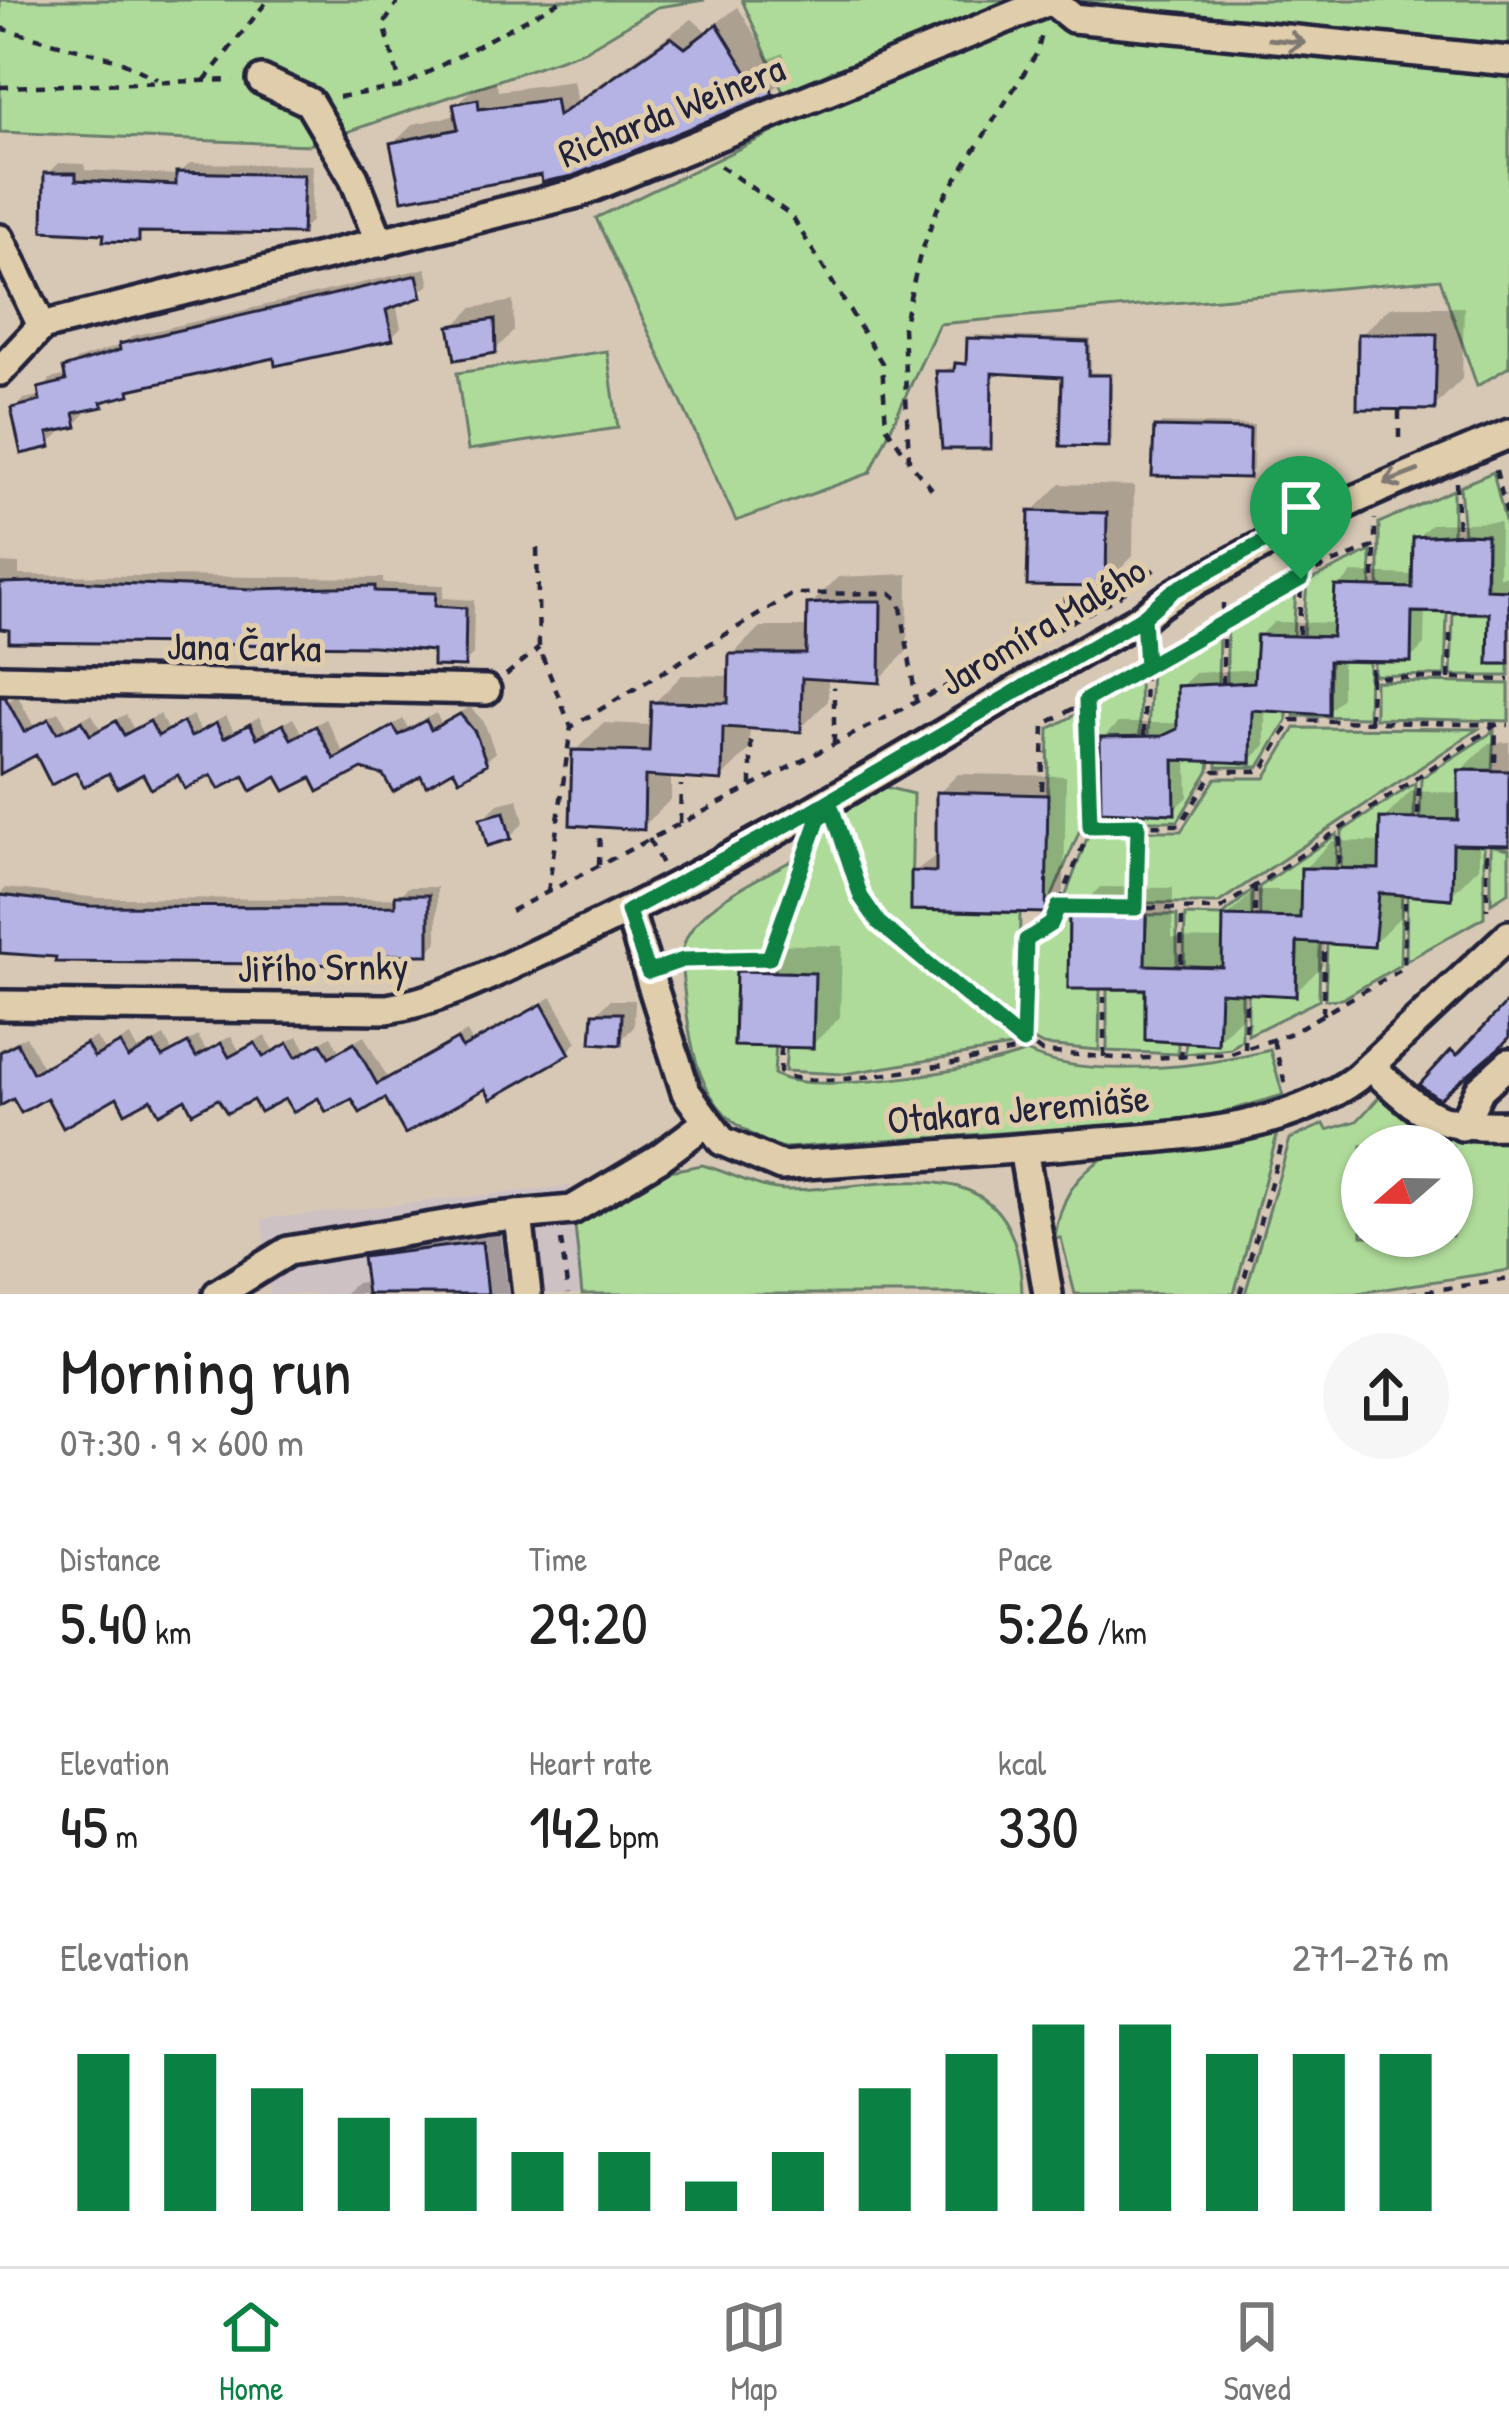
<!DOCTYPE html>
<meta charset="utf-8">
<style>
body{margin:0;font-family:"Patrick Hand",sans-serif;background:#f6f6f6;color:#222;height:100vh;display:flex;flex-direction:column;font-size:45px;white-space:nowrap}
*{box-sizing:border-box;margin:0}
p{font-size:39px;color:#767676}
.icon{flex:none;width:66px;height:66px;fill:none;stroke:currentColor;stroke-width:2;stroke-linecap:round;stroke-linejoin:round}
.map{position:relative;height:1294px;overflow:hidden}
.drawer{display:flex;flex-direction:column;background:#fff;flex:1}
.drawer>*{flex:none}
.needle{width:78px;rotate:250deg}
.fabs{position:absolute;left:1341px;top:1125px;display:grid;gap:24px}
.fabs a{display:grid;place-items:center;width:132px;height:132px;border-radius:50%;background:#fff;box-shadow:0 3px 9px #0004;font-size:60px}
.pin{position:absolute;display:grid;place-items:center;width:102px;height:102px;color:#fff;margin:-123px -51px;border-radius:50% 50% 50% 0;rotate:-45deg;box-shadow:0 0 12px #0007}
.pin .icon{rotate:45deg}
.round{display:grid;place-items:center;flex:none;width:126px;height:126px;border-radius:63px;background:#f6f6f6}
.summary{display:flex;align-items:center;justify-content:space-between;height:204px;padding:0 60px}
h1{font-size:66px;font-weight:600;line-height:90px}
.figures{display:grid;grid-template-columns:repeat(3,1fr);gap:18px;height:204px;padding:12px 60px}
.figures div{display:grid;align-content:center}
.figures b{font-size:60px;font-weight:600}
.figures small{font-size:33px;font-weight:400}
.figures p{font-size:33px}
.chart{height:336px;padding:24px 60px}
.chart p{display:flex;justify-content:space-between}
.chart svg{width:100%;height:216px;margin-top:12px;stroke:#0b8043;stroke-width:6}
.dock{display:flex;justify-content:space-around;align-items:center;height:168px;border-top:3px solid #e0e0e0;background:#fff;font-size:33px;color:#767676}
.dock a{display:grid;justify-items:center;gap:6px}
.dock .selected{color:#0b8043}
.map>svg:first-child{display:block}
</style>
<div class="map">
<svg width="1509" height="1294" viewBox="0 0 1509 1294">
<rect width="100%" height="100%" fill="#d7c8b6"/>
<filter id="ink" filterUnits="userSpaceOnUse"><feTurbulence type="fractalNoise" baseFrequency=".00833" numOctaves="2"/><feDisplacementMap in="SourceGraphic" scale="24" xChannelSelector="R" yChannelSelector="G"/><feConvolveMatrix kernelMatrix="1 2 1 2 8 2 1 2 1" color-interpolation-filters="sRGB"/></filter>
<g filter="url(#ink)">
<polygon fill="#cdc1c4" points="570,1186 582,1294 270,1294 262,1219"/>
<g fill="#afdb9a" stroke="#687e6a" stroke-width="3" fill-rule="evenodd">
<polygon points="0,0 705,0 658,7 584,51 309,145 0,132"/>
<polygon points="742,0 1509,0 1509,367 1477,386 1440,279 939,324 870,473 736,521 596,218 796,121"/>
<polygon points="607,351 618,428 468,450 457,373"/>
<polygon points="1493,472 1509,537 1509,590 1487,590 1487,536 1464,535 1460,486"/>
<polygon points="1453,490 1453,539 1416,588 1379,587 1379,523"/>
<polygon points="1371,551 1371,587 1335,587 1337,637 1303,636 1307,582"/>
<polygon points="1296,588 1293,636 1256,636 1259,686 1227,686 1227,628"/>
<polygon points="1408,612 1447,613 1445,676 1374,675 1374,662 1411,662"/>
<polygon points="1453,613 1493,614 1488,664 1509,664 1509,676 1451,676"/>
<polygon points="1219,632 1218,686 1178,686 1181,737 1148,736 1151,669"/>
<polygon points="1330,661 1369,662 1368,717 1294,716 1294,711 1329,714"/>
<polygon points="1139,677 1140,736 1100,738 1101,811 1134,811 1134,822 1093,822 1092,703"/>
<polygon points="1375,681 1509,684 1509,721 1375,718"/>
<polygon points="1086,709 1082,825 1045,913 1049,729"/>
<polygon points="1252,710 1287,711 1287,720 1259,767 1217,767 1217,760 1251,764"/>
<polygon points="1295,728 1478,729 1218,903 1141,903 1143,831 1181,831 1216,778 1265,778"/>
<polygon points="1494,731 1492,770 1458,770 1461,820 1420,819 1421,778"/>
<polygon points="1174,760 1210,760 1209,770 1178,821 1142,821 1142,811 1174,814"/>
<polygon points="1415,783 1414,820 1380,820 1382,869 1341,868 1342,831"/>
<polygon points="885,787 913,794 911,910 1020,913 1018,1030 884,918 866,894 841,817 843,810"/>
<polygon points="823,819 856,900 875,926 1016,1046 844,1074 785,1071 787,1043 813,1048 814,974 787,972 775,977 775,959"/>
<polygon points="1090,830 1133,831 1132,903 1063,903"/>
<polygon points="1337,834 1336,868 1301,869 1304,918 1260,918 1259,887"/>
<polygon points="1453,844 1484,845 1484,917 1406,961 1407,895 1451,899"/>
<polygon points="1491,845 1509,849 1509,892 1491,903"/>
<path d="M802,855L765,953L682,954C686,908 762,878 802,855Z"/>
<polygon points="1252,890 1252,917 1223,917 1226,967 1184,966 1185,915 1222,916"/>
<polygon points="1375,894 1402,894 1400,965 1342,999 1325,1000 1327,943 1374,947"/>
<polygon points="1060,914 1069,914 1068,988 1100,989 1099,1050 1043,1045 1028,1037 1031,941 1054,928"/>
<polygon points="1147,915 1177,915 1177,966 1142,965"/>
<polygon points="1297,942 1320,943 1319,1000 1248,1035 1248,992 1296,996"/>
<path d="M765,961V976L736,971L734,1045L776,1043L774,1074C809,1098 985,1069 1026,1052C1084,1080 1209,1067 1270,1050L1283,1095L1201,1119L784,1148C691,1119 691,1047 681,963Z"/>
<polygon points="1107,989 1148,990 1145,1040 1178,1041 1178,1054 1107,1051"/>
<polygon points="1219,991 1242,992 1242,1040 1231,1049 1185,1054 1186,1041 1218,1045"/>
<path d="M1387,1089C1434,1137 1443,1135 1509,1134V1270L1352,1294H1245L1290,1139L1324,1124L1327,1130L1357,1121ZM1362,1146H1452V1236H1362Z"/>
<path d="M1277,1135L1234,1294H1075L1061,1238H1055C1060,1200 1074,1176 1108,1155Z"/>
<path d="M702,1165C733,1173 758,1190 790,1190C893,1189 1018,1140 1022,1294H582L575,1226L664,1172Z"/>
</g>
<g fill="#0003">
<polygon points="738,7 769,59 783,53 791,72 772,91 544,172 393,144 413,124 458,115 456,105 476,86 496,81 498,91 573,81 577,100 692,19 706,31"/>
<polygon points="58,163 85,164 85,170 178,175 190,163 313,165 311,221 301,231 147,229 138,238 46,229 47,174"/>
<polygon points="426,268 430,285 396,303 401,328 391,338 276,354 136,385 83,407 85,414 75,424 57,428 59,434 49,444 14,409 24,399 42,395 50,379 68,375 76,360 123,344 132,336"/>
<polygon points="513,301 514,331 495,350 453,327 472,308"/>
<polygon points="1390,307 1464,307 1462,379 1434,407 1361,335"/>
<polygon points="974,335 1091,339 1091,372 1113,373 1112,440 1108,444 1065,374 995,370 990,446 939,372 969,361"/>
<polygon points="1162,423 1254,425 1253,470 1248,475 1157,428"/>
<polygon points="1060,484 1134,486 1133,556 1105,584 1032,512"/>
<polygon points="1500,522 1499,576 1509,576 1509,663 1492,610 1425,609 1424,645 1410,659 1342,658 1342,698 1328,712 1265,707 1265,746 1250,760 1187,757 1188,797 1173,811 1103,738 1118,723 1180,723 1180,687 1195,673 1258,669 1259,636 1274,622 1336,623 1338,588 1352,573 1416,575 1416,539 1431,524"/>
<polygon points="0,563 19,564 19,575 383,578 383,583 444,585 443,598 474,600 473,655 464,664 436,648 0,626"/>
<polygon points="908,574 907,651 879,680 828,676 828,701 800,729 750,726 749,750 721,778 671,775 671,799 643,827 575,751 603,723 653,725 654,703 682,675 731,676 732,655 760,627 810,627 810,605 838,577"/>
<polygon points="18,696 33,725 59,712 67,726 92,714 100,728 126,714 133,728 160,714 167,729 193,715 200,730 226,716 234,731 259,717 267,732 293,718 301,732 326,719 343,752 403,719 408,728 436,713 441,723 470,707 484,722 495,752 486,762 423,772 385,773 362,765 312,774 77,768 37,751 0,770 0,705"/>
<polygon points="1509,742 1509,845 1479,843 1479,867 1451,895 1403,892 1401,916 1373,944 1324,941 1323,965 1295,993 1246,990 1245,1014 1217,1042 1072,915 1100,887 1173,888 1172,938 1226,939 1226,918 1255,890 1304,890 1304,869 1332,841 1382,842 1383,820 1411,791 1461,793 1461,771 1489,743"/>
<polygon points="958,774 1066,776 1064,890 1044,910 914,872 939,853 939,793"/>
<polygon points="518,799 524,822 510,837 483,819 498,804"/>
<polygon points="408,887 437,887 437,942 428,952 398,952 388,962 0,951 0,894 6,888 99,898 346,899 397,898"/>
<polygon points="767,944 842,946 840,1017 812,1045 739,972"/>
<polygon points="552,997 577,1042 568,1051 486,1084 387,1094 14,1095 0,1102 0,1049 26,1036 42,1066 96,1037 104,1050 130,1036 138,1051 164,1036 172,1051 198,1036 206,1050 231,1036 239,1050 265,1036 273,1050 298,1036 306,1050 331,1036 339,1051 364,1036 387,1077 467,1032 472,1041"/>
<polygon points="610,1000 635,1000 634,1027 620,1041 596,1014"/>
<polygon points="500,1224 508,1294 344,1294 356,1283 368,1281 366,1258 385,1239"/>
</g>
<g fill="#b5b2e4" stroke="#22223b" stroke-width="3">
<polygon points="717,24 749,76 764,70 773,94 573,176 542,182 541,175 402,200 390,143 458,129 453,104 478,99 479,109 555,99 558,116 671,37 685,48"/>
<polygon points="176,172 304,175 302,234 139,232 139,242 103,241 104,234 43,231 44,173 76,173 76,180 176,185"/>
<polygon points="417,275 422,297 386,310 393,340 275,366 274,358 129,390 130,395 101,402 103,407 74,413 77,427 48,433 51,447 21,454 11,408 40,401 38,388 66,381 63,368 120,350 119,344"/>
<polygon points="495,319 496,353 455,360 449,326"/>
<polygon points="1358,334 1437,334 1435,410 1357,409"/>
<polygon points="967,338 1088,342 1088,375 1110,375 1109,447 1060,446 1062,377 992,373 991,449 942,449 936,371 954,371 955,363 966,364"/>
<polygon points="1154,427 1250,429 1249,478 1152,476"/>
<polygon points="1029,511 1107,513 1106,587 1027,586"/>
<polygon points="1464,534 1487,535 1486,589 1509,590 1509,664 1488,664 1489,613 1412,612 1411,662 1329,661 1329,715 1252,710 1251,763 1174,760 1175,814 1101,811 1100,737 1162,736 1177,729 1177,686 1254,682 1257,635 1332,637 1335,586 1412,588 1413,537"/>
<polygon points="71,581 253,589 375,586 375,591 436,593 435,606 466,608 465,667 433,666 433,651 373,646 9,642 9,630 0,629 0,583"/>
<polygon points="857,601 881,601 880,683 802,678 801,732 723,727 722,781 645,776 644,830 570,825 572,750 649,752 651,702 728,703 729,654 806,654 807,604"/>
<polygon points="0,697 5,697 24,732 49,719 57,733 82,721 90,735 116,721 124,735 150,721 158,736 183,722 191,737 216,723 224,738 250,724 257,738 283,724 291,739 316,726 334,759 393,726 399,735 426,720 431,730 460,714 475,732 487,764 459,780 454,770 426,786 421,776 393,792 383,775 362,769 318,792 311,778 285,791 277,777 251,791 244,776 219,789 211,775 185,789 178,775 151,789 143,774 117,788 109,773 84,787 76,772 51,785 36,755 0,774"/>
<polygon points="1458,770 1509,771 1509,845 1453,844 1452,899 1379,893 1374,947 1297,942 1296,996 1220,992 1218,1045 1145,1040 1145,989 1068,989 1069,914 1146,915 1145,965 1222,967 1223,916 1300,918 1301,868 1379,869 1380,818 1458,820"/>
<polygon points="936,792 1048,795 1046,913 911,910 911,871 936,872"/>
<polygon points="504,812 511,839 487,846 480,818"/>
<polygon points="0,895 88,906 335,907 395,906 395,895 429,895 429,955 390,955 390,965 55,962 56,957 0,953"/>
<polygon points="736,971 815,973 813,1048 734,1046"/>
<polygon points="1509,1000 1509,1038 1499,1048 1439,1099 1419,1085 1451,1050 1457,1055"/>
<polygon points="542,1004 570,1054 491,1099 485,1089 405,1134 385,1098 360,1113 352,1099 326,1112 318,1098 293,1112 285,1099 260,1112 253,1100 227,1113 218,1099 192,1113 185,1099 159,1114 151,1099 125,1113 117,1097 63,1128 47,1098 21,1113 13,1099 0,1106 0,1052 17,1043 33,1073 86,1043 94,1057 120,1043 128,1058 154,1043 162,1057 188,1043 196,1057 221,1043 229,1057 255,1043 263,1057 288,1043 296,1057 321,1043 329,1057 354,1043 377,1084 457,1039 462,1048"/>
<polygon points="593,1013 622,1013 621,1045 591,1043"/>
<polygon points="482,1242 488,1294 367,1294 362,1257"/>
</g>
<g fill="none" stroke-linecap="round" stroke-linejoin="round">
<g stroke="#22223b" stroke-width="36">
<g id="minor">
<polyline points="1051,0 1073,18 1509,61"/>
<polyline points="262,80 309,102 354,178 380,243"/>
<polyline points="0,239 42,326"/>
<polyline points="42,326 578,193 1051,0"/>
<polyline points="0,371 42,326"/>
<polyline points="0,679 486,690"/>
<path d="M629,912L686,1092L722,1141L781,1166C876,1159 971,1153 1065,1145C1161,1136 1277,1137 1357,1078L1509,935"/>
<path d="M0,1005L387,1009C449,999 500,969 557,944C761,852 948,726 1143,617C1170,593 1198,581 1230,563C1321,511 1413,474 1509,434"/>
<path d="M1370,1066C1426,1116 1430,1127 1509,1125"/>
<polyline points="1462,1126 1480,1089 1509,1063"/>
<polyline points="1023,1149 1048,1294"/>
<polyline points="518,1215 527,1294"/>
<polyline points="218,1294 288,1251 486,1218 572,1210 659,1158 706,1123"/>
</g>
</g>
<g stroke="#22223b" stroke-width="4.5" stroke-dasharray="9 9" stroke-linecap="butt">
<polyline points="399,0 384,24 401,87"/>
<polyline points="0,28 118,60 157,79"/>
<polyline points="204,81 268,0"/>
<polyline points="0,87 234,80"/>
<polyline points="339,97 401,87 562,0"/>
<polyline points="720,166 791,215 882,363 886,426 907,457"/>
<polyline points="1399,411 1399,445"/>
<polyline points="1496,470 1509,523"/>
<polyline points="1456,482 1458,536"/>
<polyline points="932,489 909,461 903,327 919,259 938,207 1037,53 1042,34"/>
<polyline points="537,548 539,648 571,727"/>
<polyline points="1374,578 1375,546"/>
<polyline points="1066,624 1066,589"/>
<polyline points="1299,634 1302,556"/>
<polyline points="506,675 539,648"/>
<polyline points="1371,677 1371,665"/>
<polyline points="1449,679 1450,629"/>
<polyline points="1223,684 1223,594"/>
<polyline points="1086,700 1091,826"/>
<polyline points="1370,721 1371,677 1509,680"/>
<polyline points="1144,735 1145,645"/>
<polyline points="834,743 834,687"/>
<polyline points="751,786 751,735"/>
<polyline points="1042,790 1044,725 1325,566 1375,546 1375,519"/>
<polyline points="1418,815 1419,779"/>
<polyline points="680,823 681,785"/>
<polyline points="838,826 861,897 879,923 1042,1052 1128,1059 1231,1054 1289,1034 1404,968 1405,902"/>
<polyline points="649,839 663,866"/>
<polyline points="1487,853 1487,910"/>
<polyline points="1339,864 1340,829"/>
<polyline points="599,865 600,831"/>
<polyline points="1255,885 1255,914"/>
<polyline points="548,892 571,727 793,594 891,593 900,601 916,700"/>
<polyline points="1058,907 1220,909 1496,725 1495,762"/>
<polyline points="1136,908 1138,814"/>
<polyline points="511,911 1117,598 1160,565"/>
<polyline points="674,963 769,958 809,844"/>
<polyline points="1181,963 1182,909"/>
<polyline points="768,973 769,958"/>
<polyline points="1323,1015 1324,949"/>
<polyline points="1273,1040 1286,1087"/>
<path d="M781,1047L780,1072C810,1096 976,1058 1020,1050L1026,940L1051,924L1091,826L1180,825L1214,771H1262L1292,720L1509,725"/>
<polyline points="1245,1049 1246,996"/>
<polyline points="1104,1057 1104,997"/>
<polyline points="1181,1059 1182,1045"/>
<polyline points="561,1240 568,1294"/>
<polyline points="1240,1294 1282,1143"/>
<polyline points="1408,1294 1509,1279"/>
</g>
<use href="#minor" stroke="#dfcdab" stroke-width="27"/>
</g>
<defs><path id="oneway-shaft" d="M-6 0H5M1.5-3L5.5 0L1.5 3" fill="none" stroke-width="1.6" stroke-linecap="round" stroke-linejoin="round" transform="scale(3)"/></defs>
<g stroke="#807873">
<use href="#oneway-shaft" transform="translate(1287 41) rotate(6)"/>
<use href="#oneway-shaft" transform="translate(1401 477) rotate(159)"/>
</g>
</g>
<g fill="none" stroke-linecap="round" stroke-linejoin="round" filter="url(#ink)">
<g stroke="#fff" stroke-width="24">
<polyline id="route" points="1301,579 1146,666 1143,617 812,811 628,911 648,972 683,960 769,958 819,818 832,809 861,897 879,923 1023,1042 1026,940 1051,924 1058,907 1136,908 1138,825 1090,826 1086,700 1146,666 1143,617 1173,591 1304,520 1301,579"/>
</g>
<use href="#route" stroke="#0b8043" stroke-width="15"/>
</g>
<g text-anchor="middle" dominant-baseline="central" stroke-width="10" stroke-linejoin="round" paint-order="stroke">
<g font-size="39" fill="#22223b" stroke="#dfcdab">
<text transform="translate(671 110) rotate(-22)">Richarda Weinera</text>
<text transform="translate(1042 625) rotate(-31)">Jaromíra Malého</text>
<text transform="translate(244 646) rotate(1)">Jana Čarka</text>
<text transform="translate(323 966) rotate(-1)">Jiřího Srnky</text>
<text transform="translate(1018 1108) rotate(-5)">Otakara Jeremiáše</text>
</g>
</g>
</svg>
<div class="fabs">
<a><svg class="needle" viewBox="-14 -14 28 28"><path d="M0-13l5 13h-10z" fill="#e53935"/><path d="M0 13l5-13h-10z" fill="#767676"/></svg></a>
</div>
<div class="pin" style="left:1301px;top:579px;background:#1e9e55"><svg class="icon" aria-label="arrive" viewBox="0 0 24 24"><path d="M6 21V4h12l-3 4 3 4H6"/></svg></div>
</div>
<section class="drawer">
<div class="summary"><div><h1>Morning run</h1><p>07:30 · 9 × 600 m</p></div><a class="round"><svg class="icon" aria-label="share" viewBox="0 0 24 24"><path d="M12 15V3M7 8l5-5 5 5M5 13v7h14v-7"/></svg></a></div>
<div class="figures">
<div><p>Distance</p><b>5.40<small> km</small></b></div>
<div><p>Time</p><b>29:20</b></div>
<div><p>Pace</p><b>5:26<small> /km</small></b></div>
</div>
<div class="figures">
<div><p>Elevation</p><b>45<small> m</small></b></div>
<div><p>Heart rate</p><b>142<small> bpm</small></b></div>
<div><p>kcal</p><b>330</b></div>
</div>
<div class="chart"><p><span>Elevation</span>271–276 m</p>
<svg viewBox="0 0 160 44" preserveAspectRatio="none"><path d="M5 44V12M15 44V12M25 44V19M35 44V25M45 44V25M55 44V32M65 44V32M75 44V38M85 44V32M95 44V19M105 44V12M115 44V6M125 44V6M135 44V12M145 44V12M155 44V12"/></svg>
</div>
</section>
<nav class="dock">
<a class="selected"><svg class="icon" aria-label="home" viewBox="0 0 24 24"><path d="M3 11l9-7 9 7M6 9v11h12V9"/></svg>Home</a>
<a><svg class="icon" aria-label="map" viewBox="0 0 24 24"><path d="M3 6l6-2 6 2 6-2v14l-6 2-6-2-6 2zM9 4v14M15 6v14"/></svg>Map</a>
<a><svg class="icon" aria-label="saved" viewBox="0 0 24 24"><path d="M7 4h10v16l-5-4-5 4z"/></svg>Saved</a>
</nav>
